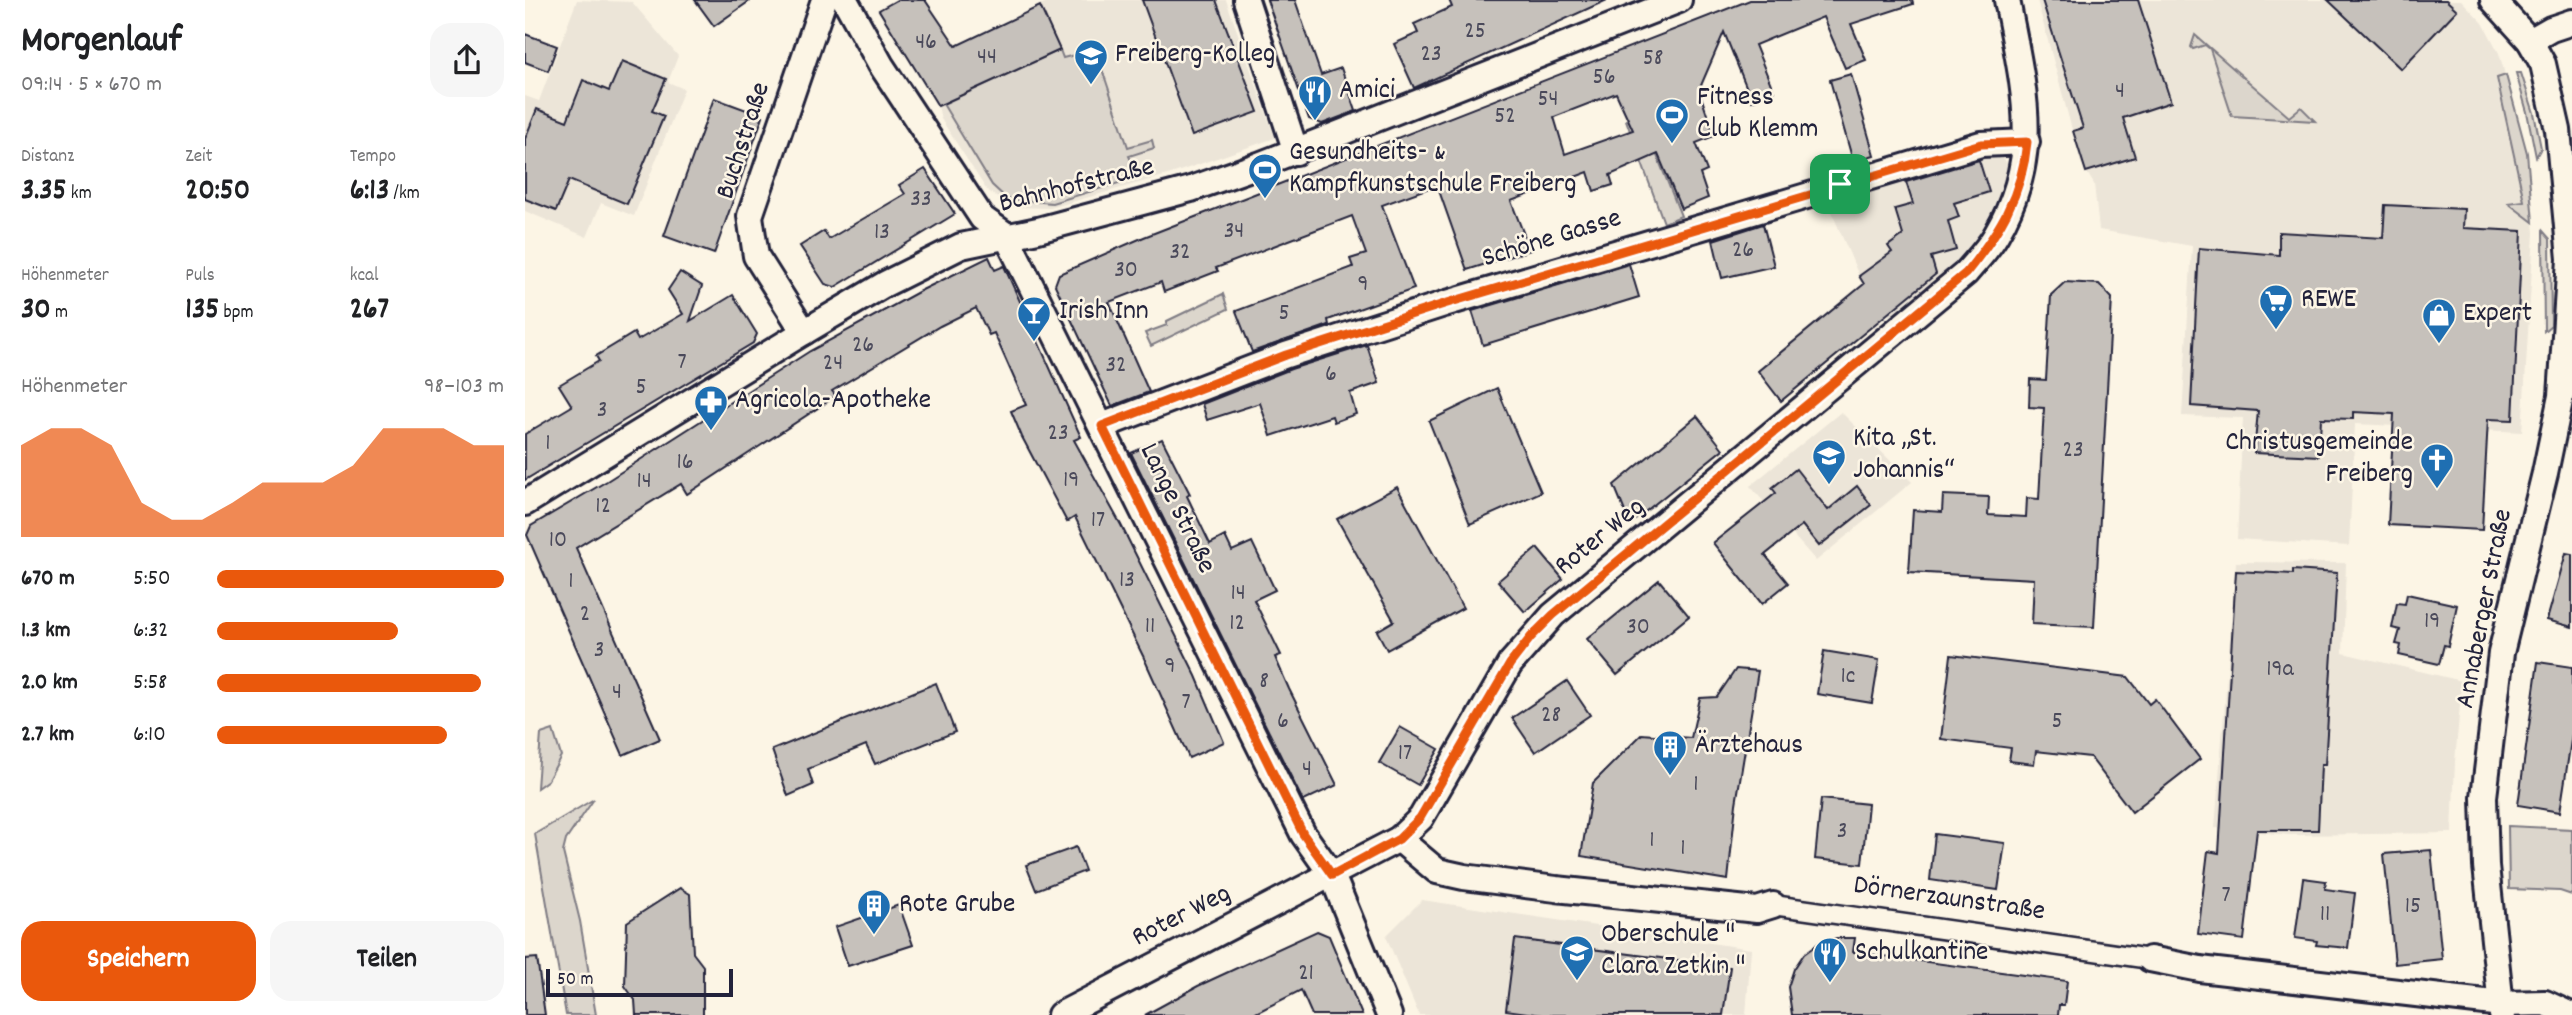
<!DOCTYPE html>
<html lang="de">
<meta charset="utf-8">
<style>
body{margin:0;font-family:Dekko,sans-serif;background:#f6f6f6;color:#202124;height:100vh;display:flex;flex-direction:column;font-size:26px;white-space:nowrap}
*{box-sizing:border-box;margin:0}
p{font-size:23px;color:#757577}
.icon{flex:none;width:38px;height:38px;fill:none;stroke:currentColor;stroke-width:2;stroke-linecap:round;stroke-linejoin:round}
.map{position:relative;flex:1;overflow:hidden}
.side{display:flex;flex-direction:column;background:#fff;width:525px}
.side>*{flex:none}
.scale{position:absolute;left:21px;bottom:18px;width:187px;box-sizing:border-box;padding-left:7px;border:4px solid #22223b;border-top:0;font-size:19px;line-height:24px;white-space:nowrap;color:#22223b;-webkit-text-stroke:5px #fcf5e5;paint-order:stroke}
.pin{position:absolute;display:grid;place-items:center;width:60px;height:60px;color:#fff;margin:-30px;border-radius:14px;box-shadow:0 4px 10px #0006}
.round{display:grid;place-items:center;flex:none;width:74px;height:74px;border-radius:21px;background:#f6f6f6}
.headline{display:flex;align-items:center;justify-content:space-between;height:119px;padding:0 21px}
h1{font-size:38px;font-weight:700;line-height:52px}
.metrics{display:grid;grid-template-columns:repeat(3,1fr);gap:10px;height:119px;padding:7px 21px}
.metrics div{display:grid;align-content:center}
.metrics b{font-size:30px;font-weight:700}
.metrics small{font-size:19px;font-weight:400}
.metrics p{font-size:19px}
.chart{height:196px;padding:14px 21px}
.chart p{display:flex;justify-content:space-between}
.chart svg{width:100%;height:126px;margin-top:7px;fill:#ea580c;opacity:.7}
.cta{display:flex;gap:14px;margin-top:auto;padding:14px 21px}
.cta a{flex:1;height:80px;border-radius:21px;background:#ea580c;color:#fff;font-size:28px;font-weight:700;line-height:80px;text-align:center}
.cta a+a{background:#f6f6f6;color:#202124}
ul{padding:0 21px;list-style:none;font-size:23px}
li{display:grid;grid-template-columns:112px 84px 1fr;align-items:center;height:52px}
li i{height:18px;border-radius:9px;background:#ea580c}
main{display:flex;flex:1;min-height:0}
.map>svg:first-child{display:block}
</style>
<main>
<section class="side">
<div class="headline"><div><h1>Morgenlauf</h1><p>09:14 · 5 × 670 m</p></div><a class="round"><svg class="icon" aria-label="share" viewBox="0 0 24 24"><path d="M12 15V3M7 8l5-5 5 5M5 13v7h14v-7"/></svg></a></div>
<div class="metrics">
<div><p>Distanz</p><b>3.35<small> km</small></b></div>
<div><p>Zeit</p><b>20:50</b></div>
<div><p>Tempo</p><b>6:13<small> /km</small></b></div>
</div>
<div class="metrics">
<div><p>Höhenmeter</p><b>30<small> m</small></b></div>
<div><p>Puls</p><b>135<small> bpm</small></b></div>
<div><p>kcal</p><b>267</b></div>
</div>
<div class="chart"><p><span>Höhenmeter</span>98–103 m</p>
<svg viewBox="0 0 160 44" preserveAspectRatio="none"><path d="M0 44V12L10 6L20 6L30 12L40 32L50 38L60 38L70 32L80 25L90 25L100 25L110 19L120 6L130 6L140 6L150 12L160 12V44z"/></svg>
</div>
<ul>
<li><b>670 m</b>5:50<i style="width:100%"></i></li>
<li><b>1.3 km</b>6:32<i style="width:63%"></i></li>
<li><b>2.0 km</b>5:58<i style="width:92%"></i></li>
<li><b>2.7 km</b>6:10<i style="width:80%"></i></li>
</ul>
<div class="cta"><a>Speichern</a><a>Teilen</a></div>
</section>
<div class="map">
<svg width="2047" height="1015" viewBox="0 0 2047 1015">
<rect width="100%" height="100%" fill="#fcf5e5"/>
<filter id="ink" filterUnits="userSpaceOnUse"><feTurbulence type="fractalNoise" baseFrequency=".0143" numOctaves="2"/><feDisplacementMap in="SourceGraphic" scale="14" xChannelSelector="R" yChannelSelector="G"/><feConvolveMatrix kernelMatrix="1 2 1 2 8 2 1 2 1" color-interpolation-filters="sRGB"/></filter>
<g filter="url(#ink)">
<g fill="#ece5d8">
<polygon points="52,0 107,2 153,56 143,82 159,89 109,216 76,203 62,237 0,211 0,96 14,101"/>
<polygon points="526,0 701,0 750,138 646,174 525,208 484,207 461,189 416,119 413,106 389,66"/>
<polygon points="1512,0 1936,0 1958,23 1974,53 2002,153 2009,233 1997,432 1830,424 1824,546 1712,539 1718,418 1657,416 1667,246 1574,230 1569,184 1556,163"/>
<polygon points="1468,151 1479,158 1484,170 1474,211 1444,256 1368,320 1334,276 1302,201"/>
<polygon points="1316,412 1387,482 1291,561 1225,486"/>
<polygon points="1711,562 1821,563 1818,653 1937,681 1930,762 1927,833 1764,835 1690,828"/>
<polygon points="897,900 1226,949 1221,1015 894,1015 861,936"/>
</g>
<g fill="#dcd6cc" stroke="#7f7c84" stroke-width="2">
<polygon points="1670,35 1764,117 1776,107 1790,121 1707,116 1685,49 1680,45 1668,49 1666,47"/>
<polygon points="535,50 538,58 565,51 573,57 603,147 627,140 629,148 604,156 614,177 527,203 482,199 467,185 418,104"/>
<polygon points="1991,73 1996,73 2009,113 2016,148 2011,157 2002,112"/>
<polygon points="1981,75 2002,153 2008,222 1983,203 1999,201 1972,78"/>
<polygon points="1115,113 1156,216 1139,223 1101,120"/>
<polygon points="2018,231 2025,239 2026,325 2019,331"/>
<polygon points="698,294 703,309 626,346 620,333 642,325 642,321"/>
<polygon points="28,730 36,756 23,780 12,788 16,734"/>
<polygon points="69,799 41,840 38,852 55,921 71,1015 41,1015 10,834"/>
<polygon points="1983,826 2047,829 2047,895 2035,891 1984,889"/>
</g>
<g fill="#c6c1bb" stroke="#22223b" stroke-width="2" fill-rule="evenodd">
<polygon points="170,0 226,0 189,26"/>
<polygon points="372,0 400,0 431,46 515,6 535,50 413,106 354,10"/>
<polygon points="617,0 691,0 733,112 667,136"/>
<polygon points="742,0 770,0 796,75 816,68 831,111 797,124 784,119"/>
<polygon points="924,0 1082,0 889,88 869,44 893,33 889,24 927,7"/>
<path d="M1225,0H1387L1388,4L1326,24L1341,60L1320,68L1298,17L1230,45L1249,92L1227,101L1199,32L1174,90L1189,136L1171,143L1182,171L1175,174L1183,198L1156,209L1133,154L1085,175L1088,185L1069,191L1063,172L986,201L1005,250L942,270L912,185L857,205L889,289L803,320L804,325L727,352L711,311L828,267L825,259L841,254L827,216L691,268L693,271L639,292L636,282L584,302L624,392L587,406L530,285L534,274L619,237ZM1091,93L1108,130L1040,154L1029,117Z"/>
<polygon points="1517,0 1613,0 1646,102 1598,118 1610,157 1561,172 1548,131 1558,128"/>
<polygon points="1803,0 1921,0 1932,10 1876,69"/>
<polygon points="0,34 32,46 23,71 0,62"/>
<polygon points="97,61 141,79 127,111 139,116 102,204 44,180 31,211 0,199 0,139 12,109 42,121 58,80 84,91"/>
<polygon points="1326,74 1349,155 1328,161 1305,80"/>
<polygon points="189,98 238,116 189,254 139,236"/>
<polygon points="1454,160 1464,192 1429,203 1434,217 1423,221 1431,250 1406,257 1411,274 1256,401 1233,371 1339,284 1334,276 1367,252 1363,246 1378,235 1370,209 1388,204 1381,182"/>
<polygon points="400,169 430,214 310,287 300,284 275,246 299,231 304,239 380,194 374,185"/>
<polygon points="1860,205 1939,209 1938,228 1997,231 1988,420 1963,419 1957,530 1863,525 1869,414 1828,412 1828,419 1796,418 1794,456 1729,453 1733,411 1666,406 1674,248 1754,255 1754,232 1858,238"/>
<polygon points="1238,224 1249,266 1197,278 1188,240"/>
<polygon points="464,257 470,270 479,266 556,437 549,440 596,525 671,676 699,742 664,758 619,658 550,517 542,522 497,437 486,411 501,405 469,333 464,335 451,308 415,326 307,391 311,396 162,494 156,484 51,548 135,739 98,755 2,535 6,526 82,481 285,351 395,291"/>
<polygon points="1104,264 1114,297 958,345 947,311"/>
<polygon points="155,272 177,286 165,321 208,295 232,334 228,343 0,480 0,434 47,406 34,385 74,361 71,356 109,333 113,340 158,314 143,290"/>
<polygon points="1540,282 1574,284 1587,298 1569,627 1507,624 1509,579 1384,572 1388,510 1417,512 1418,495 1464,497 1463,515 1501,517 1502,498 1514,499 1519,408 1504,407 1505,379 1521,380 1526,295"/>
<polygon points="842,345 854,383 825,393 831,414 809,422 807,416 746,436 735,403 682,420 677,404 766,369"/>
<polygon points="972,388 1016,492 945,524 904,421"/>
<polygon points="1172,416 1198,449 1105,524 1089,485"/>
<polygon points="637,439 665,494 662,496 685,544 700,536 707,551 727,542 750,590 729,600 756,655 750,657 764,689 812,785 778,801 606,453"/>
<polygon points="1271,469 1303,510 1332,486 1346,505 1294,546 1277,525 1240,555 1263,583 1237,604 1188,543 1251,493 1247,488"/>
<polygon points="872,487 938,608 862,650 852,631 869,621 812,519"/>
<polygon points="1012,548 1038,579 1000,612 973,581"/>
<polygon points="2041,553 2047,554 2047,627 2022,620"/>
<polygon points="1768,570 1812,573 1800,765 1796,765 1793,830 1732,830 1719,940 1673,934 1683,851 1694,853 1711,571 1768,574"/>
<polygon points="1134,580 1164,616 1092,675 1062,639"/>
<polygon points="1882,594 1932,605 1923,646 1919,645 1914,664 1874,655 1876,645 1871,644 1875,630 1867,628 1872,603 1880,604"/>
<polygon points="1299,651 1354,660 1347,703 1292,694"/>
<polygon points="1426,655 1603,677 1624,704 1630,699 1675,759 1607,812 1565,757 1511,751 1509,764 1484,761 1486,748 1416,739"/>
<polygon points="2013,662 2047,667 2047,734 2035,812 1993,805"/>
<polygon points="1211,669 1233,671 1211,804 1203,880 1056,856 1068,783 1117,734 1166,738 1175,698 1192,697"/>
<polygon points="1042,681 1065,715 1010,752 987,718"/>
<polygon points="411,683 430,732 350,764 341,745 283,769 288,785 263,796 247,750"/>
<polygon points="875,727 914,749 893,785 854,763"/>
<polygon points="1296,799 1343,804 1337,864 1290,859"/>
<polygon points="1410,834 1480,843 1473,890 1405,880"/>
<polygon points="551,847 560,871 511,890 501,865"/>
<polygon points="1906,850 1917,959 1870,964 1859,854"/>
<polygon points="1778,878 1801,881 1800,889 1830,893 1823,948 1791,945 1792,941 1770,938"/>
<polygon points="155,888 165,894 168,953 178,966 178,1015 111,1015 110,1000 100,986 102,922"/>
<polygon points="374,905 388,945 323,966 310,927"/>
<polygon points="792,931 804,936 837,1015 787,1015 776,990 727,1015 620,1015 673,986"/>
<polygon points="1312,938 1330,938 1328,952 1542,981 1539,1005 1534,1005 1533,1015 1267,1015 1263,987 1269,969 1279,954 1294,943"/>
<polygon points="990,939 1205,967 1198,1015 1017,1015 981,1010"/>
<polygon points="12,958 20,1015 0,1015 0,959"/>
</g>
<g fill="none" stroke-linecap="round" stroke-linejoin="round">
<g stroke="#22223b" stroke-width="23">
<polyline id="pedestrian" points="1248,905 1625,959"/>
</g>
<g stroke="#22223b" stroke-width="30">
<g id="minor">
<polyline points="320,0 356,65 457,218 481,235 778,834 807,875 864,1015"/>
<polyline points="721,0 771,152"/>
<polyline points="1968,0 2005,41 2018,64 2033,130 2045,259 2036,396 2020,473 1976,653 1959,797 1961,866 1977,1015"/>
<polyline points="2005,41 2026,29 2047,22"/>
<polyline points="279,332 231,256 225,216 299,0"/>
<polyline points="577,426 761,355 919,304 1456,144 1502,142"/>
<polyline points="0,503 279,332 360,284 436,246 513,230 666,189 734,165 1154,0"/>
<polyline points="874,839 912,871 939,877 1031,889 1232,910 1248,905"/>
<polyline points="1625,959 1675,969 1977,1004 2020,1003 2046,1015"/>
<path d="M535,1015L874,839L896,818L985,664L1028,615L1441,273C1451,261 1463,249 1471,235C1519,154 1498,86 1482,0"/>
</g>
</g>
<use href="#pedestrian" stroke="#fcf5e5" stroke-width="18"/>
<use href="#minor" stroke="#fcf5e5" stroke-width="24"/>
</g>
</g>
<g fill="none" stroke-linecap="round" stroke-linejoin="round" filter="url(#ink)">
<g stroke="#fff" stroke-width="14">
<path id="route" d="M1502,142C1497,196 1474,232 1441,273L1028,615L1006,637L985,664L895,818L874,839L807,875L778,834L577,426L761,355L919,304L1456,144Z"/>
</g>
<use href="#route" stroke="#ea580c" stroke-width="9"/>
</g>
<defs>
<g id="school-pin" transform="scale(1.75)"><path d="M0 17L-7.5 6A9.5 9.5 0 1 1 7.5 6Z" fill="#1f6fb2" stroke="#fcf5e5"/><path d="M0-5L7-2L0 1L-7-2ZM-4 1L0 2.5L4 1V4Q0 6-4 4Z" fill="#fff"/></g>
<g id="restaurant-pin" transform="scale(1.75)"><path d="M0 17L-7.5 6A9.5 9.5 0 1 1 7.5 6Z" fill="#1f6fb2" stroke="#fcf5e5"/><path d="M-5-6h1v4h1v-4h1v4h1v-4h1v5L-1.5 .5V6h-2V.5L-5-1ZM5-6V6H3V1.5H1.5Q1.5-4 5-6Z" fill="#fff"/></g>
<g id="stadium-pin" transform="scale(1.75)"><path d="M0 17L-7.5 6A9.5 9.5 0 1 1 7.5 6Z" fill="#1f6fb2" stroke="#fcf5e5"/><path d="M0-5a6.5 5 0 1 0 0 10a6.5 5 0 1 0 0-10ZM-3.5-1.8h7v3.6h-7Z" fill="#fff"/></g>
<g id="supermarket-pin" transform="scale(1.75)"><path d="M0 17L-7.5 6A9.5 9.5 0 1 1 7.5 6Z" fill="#1f6fb2" stroke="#fcf5e5"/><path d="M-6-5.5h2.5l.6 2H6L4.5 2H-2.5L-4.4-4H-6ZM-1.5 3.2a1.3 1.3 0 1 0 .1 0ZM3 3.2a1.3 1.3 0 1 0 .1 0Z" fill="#fff"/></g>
<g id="bar-pin" transform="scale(1.75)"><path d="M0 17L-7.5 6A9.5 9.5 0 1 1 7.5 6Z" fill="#1f6fb2" stroke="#fcf5e5"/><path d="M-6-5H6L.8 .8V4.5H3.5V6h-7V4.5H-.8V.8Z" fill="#fff"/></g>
<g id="shop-pin" transform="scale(1.75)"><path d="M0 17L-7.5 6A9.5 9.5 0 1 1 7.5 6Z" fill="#1f6fb2" stroke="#fcf5e5"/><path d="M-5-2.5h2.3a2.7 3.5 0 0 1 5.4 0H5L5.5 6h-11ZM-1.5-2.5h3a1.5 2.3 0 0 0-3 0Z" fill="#fff"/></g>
<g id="pharmacy-pin" transform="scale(1.75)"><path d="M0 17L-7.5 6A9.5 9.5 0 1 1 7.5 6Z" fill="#1f6fb2" stroke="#fcf5e5"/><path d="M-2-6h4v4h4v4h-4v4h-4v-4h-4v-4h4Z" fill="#fff"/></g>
<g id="church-pin" transform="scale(1.75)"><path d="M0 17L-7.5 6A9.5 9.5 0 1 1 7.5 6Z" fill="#1f6fb2" stroke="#fcf5e5"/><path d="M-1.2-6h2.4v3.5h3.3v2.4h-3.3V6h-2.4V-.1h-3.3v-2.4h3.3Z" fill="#fff"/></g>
<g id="building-pin" transform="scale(1.75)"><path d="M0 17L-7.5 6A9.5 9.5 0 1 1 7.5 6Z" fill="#1f6fb2" stroke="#fcf5e5"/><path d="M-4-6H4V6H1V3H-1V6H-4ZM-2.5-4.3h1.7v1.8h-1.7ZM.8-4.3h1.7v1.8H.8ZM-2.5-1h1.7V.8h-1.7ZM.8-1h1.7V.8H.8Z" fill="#fff"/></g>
</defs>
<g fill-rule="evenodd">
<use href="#school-pin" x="566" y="56"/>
<use href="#restaurant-pin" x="790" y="92"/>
<use href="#stadium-pin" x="1147" y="115"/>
<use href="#stadium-pin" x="740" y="170"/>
<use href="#supermarket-pin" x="1751" y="301"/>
<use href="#bar-pin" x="509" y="313"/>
<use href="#shop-pin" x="1914" y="315"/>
<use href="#pharmacy-pin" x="186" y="402"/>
<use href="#school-pin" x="1304" y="456"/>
<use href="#church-pin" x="1912" y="460"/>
<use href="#building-pin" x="1145" y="747"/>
<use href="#building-pin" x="349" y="906"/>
<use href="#school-pin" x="1052" y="952"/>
<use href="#restaurant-pin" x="1305" y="954"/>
</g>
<g text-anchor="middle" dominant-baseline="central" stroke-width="5" stroke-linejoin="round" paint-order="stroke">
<g font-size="24" fill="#4b4a5b">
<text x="950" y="32">25</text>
<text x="401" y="43">46</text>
<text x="906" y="55">23</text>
<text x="462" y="58">44</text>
<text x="1128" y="59">58</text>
<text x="1079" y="78">56</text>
<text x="1595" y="92">4</text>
<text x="1023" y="100">54</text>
<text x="980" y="117">52</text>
<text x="396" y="200">33</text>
<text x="709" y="232">34</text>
<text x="357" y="233">13</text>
<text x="1218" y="251">26</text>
<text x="655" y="253">32</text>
<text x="601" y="271">30</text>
<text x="838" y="285">9</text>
<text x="759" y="314">5</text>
<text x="338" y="346">26</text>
<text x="157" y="363">7</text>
<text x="308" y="364">24</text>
<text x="591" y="366">32</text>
<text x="806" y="375">6</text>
<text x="116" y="388">5</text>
<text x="77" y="411">3</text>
<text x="533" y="434">23</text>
<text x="23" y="444">1</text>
<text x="1548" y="451">23</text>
<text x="160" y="463">16</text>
<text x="546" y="481">19</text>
<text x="119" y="482">14</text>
<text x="78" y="507">12</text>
<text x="573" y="521">17</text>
<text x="33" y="541">10</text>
<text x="602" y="581">13</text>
<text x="46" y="582">1</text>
<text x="713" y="594">14</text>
<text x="60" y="615">2</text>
<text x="1907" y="622">19</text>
<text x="712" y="624">12</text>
<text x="625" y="627">11</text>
<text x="1113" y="628">30</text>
<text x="74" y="651">3</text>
<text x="645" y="667">9</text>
<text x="1755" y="670">19a</text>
<text x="1323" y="677">1c</text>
<text x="739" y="682">8</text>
<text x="92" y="693">4</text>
<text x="661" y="703">7</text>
<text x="1026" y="716">28</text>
<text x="758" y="722">6</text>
<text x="1532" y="722">5</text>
<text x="880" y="754">17</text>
<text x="782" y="770">4</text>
<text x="1171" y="785">1</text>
<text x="1317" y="832">3</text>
<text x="1127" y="841">1</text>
<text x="1158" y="849">1</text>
<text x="1701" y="896">7</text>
<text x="1888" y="907">15</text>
<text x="1800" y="915">11</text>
<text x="781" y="974">21</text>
</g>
<g font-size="28" fill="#22223b" stroke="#fcf5e5" text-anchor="start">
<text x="590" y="56">Freiberg-Kolleg</text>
<text x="814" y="92">Amici</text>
<text x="1172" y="99">Fitness<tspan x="1172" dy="32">Club Klemm</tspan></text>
<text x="764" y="154">Gesundheits- &amp;<tspan x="764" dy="32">Kampfkunstschule Freiberg</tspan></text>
<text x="1776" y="301">REWE</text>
<text x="534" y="313">Irish Inn</text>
<text x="1938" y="315">Expert</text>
<text x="210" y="402">Agricola-Apotheke</text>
<text x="1328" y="440">Kita „St.<tspan x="1328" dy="32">Johannis“</tspan></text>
<text x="1888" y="444" text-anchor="end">Christusgemeinde<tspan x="1888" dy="32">Freiberg</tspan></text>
<text x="1170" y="747">Ärztehaus</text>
<text x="374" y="906">Rote Grube</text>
<text x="1076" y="936">Oberschule "<tspan x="1076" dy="32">Clara Zetkin "</tspan></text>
<text x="1330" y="954">Schulkantine</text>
</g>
<g font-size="28" fill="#22223b" stroke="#fcf5e5">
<text transform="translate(220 141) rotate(-72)">Buchstraße</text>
<text transform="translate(552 187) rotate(-14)">Bahnhofstraße</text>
<text transform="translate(1027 240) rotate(-17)">Schöne Gasse</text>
<text transform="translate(651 509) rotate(64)">Lange Straße</text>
<text transform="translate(1076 538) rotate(-39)">Roter Weg</text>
<text transform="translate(1961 609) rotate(-79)">Annaberger Straße</text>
<text transform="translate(1424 900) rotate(8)">Dörnerzaunstraße</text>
<text transform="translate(657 917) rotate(-27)">Roter Weg</text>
</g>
</g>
</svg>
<div class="scale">50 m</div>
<div class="pin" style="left:1315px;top:184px;background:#1e9e55"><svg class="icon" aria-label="arrive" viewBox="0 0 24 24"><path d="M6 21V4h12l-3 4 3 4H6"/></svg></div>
</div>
</main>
